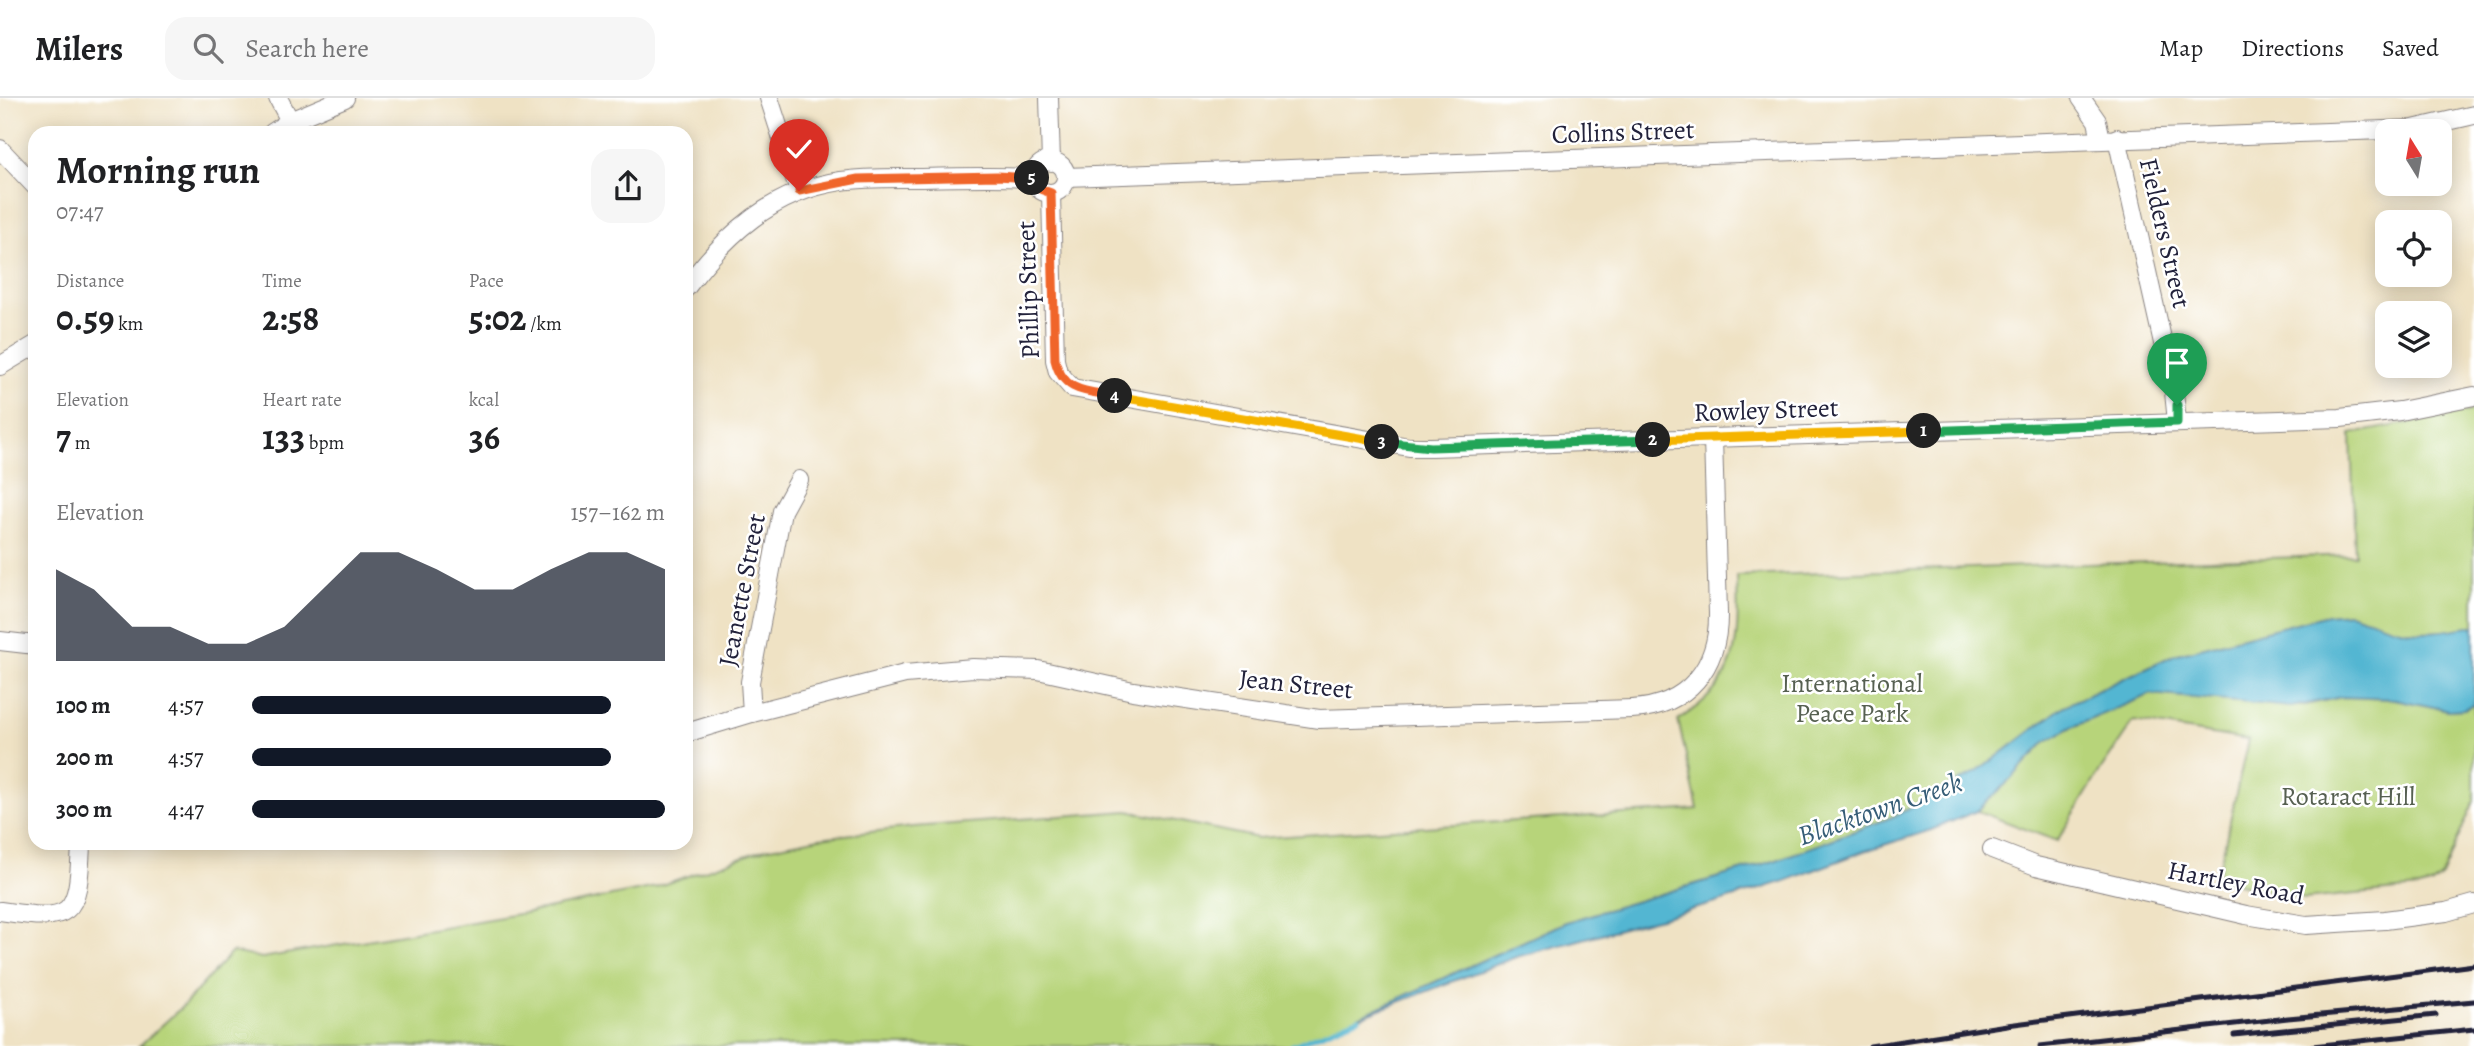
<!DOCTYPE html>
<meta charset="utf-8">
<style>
body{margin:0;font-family:Alegreya,serif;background:#f6f6f6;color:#202124;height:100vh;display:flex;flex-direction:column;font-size:26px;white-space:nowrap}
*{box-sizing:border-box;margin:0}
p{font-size:23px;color:#757577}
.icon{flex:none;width:38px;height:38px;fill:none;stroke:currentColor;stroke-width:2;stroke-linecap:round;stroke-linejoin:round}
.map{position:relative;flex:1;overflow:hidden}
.sheet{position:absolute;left:28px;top:28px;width:665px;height:724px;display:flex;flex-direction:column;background:#fff;border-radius:21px;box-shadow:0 4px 18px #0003}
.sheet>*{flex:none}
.needle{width:46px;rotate:349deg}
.fabs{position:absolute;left:2375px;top:21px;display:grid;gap:14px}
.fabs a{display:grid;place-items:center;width:77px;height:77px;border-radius:14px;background:#fff;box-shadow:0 4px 18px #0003;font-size:35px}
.pin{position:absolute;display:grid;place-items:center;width:60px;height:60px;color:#fff;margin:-72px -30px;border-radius:50% 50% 50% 0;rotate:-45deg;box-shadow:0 0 7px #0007}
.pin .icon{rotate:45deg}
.km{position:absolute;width:35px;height:35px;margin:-18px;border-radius:50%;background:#222;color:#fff;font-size:19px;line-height:35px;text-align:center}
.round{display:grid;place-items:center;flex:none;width:74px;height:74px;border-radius:21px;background:#f6f6f6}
.summary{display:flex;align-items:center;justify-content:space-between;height:119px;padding:0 28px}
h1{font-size:38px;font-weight:700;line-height:52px}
.figures{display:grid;grid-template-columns:repeat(3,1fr);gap:10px;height:119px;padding:7px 28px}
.figures div{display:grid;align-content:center}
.figures b{font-size:35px;font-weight:700}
.figures small{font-size:19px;font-weight:400}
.figures p{font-size:19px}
.chart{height:196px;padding:14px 28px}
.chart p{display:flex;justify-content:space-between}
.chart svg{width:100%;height:126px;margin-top:7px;fill:#111827;opacity:.7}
ul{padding:0 28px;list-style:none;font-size:23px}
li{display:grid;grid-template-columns:112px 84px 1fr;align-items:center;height:52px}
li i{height:18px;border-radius:9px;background:#111827}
header{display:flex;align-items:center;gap:42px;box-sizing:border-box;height:98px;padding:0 35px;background:#fff;border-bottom:2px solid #e0e0e0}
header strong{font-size:33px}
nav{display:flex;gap:38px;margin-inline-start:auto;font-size:24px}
.search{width:490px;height:63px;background:#f6f6f6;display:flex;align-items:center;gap:18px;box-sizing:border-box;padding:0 24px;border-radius:21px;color:#757577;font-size:26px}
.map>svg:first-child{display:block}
</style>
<header>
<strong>Milers</strong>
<div class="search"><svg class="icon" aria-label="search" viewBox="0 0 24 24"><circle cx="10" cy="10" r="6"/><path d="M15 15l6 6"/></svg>Search here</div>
<nav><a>Map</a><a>Directions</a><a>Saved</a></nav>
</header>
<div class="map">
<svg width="2474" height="948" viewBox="0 0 2474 948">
<rect width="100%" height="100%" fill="#fff"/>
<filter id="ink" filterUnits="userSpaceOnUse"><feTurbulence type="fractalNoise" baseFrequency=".0143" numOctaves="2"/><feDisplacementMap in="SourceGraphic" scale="14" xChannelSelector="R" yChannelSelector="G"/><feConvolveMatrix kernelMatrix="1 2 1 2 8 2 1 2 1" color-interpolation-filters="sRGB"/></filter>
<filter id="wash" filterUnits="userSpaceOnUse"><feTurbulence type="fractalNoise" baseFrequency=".00686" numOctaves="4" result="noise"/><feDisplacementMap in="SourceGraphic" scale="28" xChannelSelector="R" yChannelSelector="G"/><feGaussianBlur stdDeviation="1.57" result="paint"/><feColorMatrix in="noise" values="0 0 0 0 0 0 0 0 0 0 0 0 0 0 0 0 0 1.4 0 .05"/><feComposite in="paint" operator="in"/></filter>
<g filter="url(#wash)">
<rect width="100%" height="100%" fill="#efe2c4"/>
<g fill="#b7d47a" stroke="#6c7b5a" stroke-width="2">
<path d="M2474,312V528L2445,533L2417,534L2394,530L2349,515L2327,517L2174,557L2064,608L1977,674L1895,718L1774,763L1566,824L1352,922L1289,948H139L183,908L232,854L262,860L542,812L656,789L765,751L819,740L913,729L1128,713L1258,740L1698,711L1678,622C1741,582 1739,546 1737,478L2355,457L2351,336Z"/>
<polygon points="2151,596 2301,608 2342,599 2395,601 2448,612 2464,611 2474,607 2474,703 2442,778 2431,787 2419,790 2304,801 2217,781 2248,642 2134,623 2102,670 2057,743 1977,713 2010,682 2045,644 2072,629"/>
</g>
<path fill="#53b6d2" stroke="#3a6c86" stroke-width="2" d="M2349,515C2372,521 2395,533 2419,534C2437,535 2456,531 2474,528V607L2464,611L2448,612L2395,601L2342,599L2291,609L2151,596L2072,629L2045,644L2010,682L1977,713L1931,732L1865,753L1785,783L1716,805L1516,859L1352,922L1566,824L1774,763L1895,718L1977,674L2064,608L2174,557L2327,517Z"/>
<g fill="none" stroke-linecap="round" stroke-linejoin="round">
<polyline stroke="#53b6d2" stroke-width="5" points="1291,948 1359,920"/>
</g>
</g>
<g filter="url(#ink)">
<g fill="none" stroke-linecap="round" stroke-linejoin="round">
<g stroke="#888280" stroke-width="20">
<g id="minor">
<polyline points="278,0 290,23"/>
<polyline points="769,0 799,93"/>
<polyline points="1049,0 1051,64"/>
<polyline points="2081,0 2097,23 2101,41"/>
<polyline points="272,35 290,23 345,0"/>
<polyline points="2117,40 2174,294 2177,324"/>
<polyline points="0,51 35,88"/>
<circle cx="1050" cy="79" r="16"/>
<polyline points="1066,79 2413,31 2474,17"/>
<polyline points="1051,95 1055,262 1058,274 1072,290 1409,349 1431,349 2340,320 2400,313 2474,298"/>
<path d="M686,190C725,137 773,93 841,83C867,79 895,80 921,80C959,79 996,78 1034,80"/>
<polyline points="0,268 35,247"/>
<polyline points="0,543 35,547"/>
<polyline points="752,615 750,584 782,413 799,382"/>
<path d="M686,635L752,615L905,576L973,570L1038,572L1133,593L1319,621L1632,611C1688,608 1719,569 1718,515L1713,340"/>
<polyline points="1992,751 2036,768 2246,817 2306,827 2385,822 2446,814 2474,806"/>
<path d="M0,813C73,824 78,820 81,746"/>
</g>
</g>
<use href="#minor" stroke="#fff" stroke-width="18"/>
<g stroke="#22223b" stroke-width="5">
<polyline points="2234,937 2436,917"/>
<polyline points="1870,948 2007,927 2474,867"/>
<polyline points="2040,948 2288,920 2474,903"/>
<polyline points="2312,948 2474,931"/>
</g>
</g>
</g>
<g fill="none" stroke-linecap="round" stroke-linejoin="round" filter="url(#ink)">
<g stroke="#fff" stroke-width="14">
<polyline id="split-1" points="1924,333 2177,324 2177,307"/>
</g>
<g stroke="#fff" stroke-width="14">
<polyline id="split-2" points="1653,342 1924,333"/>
</g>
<g stroke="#fff" stroke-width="14">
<polyline id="split-3" points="1382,344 1431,349 1653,342"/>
</g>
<g stroke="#fff" stroke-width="14">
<polyline id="split-4" points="1115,298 1382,344"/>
</g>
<g stroke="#fff" stroke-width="14">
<path id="split-5" d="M1032,80H1034L1040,91L1051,95L1055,262C1063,295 1087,293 1115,298"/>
</g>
<g stroke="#fff" stroke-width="14">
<polyline id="split-6" points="799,93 858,81 997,78 1032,80"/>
</g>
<use href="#split-1" stroke="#22a559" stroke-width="9"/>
<use href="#split-2" stroke="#f5b400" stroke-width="9"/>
<use href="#split-3" stroke="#22a559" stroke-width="9"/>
<use href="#split-4" stroke="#f5b400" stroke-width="9"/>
<use href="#split-5" stroke="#f0652b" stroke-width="9"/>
<use href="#split-6" stroke="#f0652b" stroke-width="9"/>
</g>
<g text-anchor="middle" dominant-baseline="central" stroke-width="5" stroke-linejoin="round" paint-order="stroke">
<g font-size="26" fill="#22223b" stroke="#fff">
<text transform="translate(1623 34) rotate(-2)">Collins Street</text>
<text transform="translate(2165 135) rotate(77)">Fielders Street</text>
<text transform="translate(1028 192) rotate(-92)">Phillip Street</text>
<text transform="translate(1766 312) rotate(-2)">Rowley Street</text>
<text transform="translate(742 492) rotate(-79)">Jeanette Street</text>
<text transform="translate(1296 586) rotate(6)">Jean Street</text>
<text transform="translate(2236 785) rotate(11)">Hartley Road</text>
</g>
<g font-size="26" fill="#566051" stroke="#fff">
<text x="1852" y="585">International<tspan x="1852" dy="30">Peace Park</tspan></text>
<text x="2348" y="698">Rotaract Hill</text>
</g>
<g font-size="28" font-style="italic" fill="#365d77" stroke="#fff">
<text transform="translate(1880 711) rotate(-19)">Blacktown Creek</text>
</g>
</g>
</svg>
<div class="fabs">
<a><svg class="needle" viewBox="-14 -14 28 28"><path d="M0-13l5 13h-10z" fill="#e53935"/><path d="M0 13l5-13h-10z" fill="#757577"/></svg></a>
<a><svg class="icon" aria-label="locate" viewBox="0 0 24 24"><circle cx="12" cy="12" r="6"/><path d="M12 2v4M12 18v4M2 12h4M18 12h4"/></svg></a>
<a><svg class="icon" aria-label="layers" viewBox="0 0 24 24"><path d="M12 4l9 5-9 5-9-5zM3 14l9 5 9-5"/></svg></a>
</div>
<div class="pin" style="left:2177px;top:307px;background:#1e9e55"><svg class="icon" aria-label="arrive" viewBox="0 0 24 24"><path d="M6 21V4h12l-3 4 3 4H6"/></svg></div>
<div class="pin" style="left:799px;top:93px;background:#d93025"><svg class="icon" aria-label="check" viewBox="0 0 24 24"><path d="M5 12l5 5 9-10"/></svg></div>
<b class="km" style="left:1924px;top:333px">1</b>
<b class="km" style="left:1653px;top:342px">2</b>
<b class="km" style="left:1382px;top:344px">3</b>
<b class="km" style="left:1115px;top:298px">4</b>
<b class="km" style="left:1032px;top:80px">5</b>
<section class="sheet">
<div class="summary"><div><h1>Morning run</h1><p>07:47</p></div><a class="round"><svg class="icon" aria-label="share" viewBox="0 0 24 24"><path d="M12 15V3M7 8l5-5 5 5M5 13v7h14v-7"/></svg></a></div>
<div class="figures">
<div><p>Distance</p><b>0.59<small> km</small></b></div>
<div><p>Time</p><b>2:58</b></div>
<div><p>Pace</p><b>5:02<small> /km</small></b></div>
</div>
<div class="figures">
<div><p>Elevation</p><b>7<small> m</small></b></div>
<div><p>Heart rate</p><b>133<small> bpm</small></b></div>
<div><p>kcal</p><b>36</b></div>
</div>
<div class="chart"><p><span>Elevation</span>157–162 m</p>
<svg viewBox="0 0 160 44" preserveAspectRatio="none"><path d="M0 44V12L10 19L20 32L30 32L40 38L50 38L60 32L70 19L80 6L90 6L100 12L110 19L120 19L130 12L140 6L150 6L160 12V44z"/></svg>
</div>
<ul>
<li><b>100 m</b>4:57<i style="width:87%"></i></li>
<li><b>200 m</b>4:57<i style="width:87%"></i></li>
<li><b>300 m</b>4:47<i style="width:100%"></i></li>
</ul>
</section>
</div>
